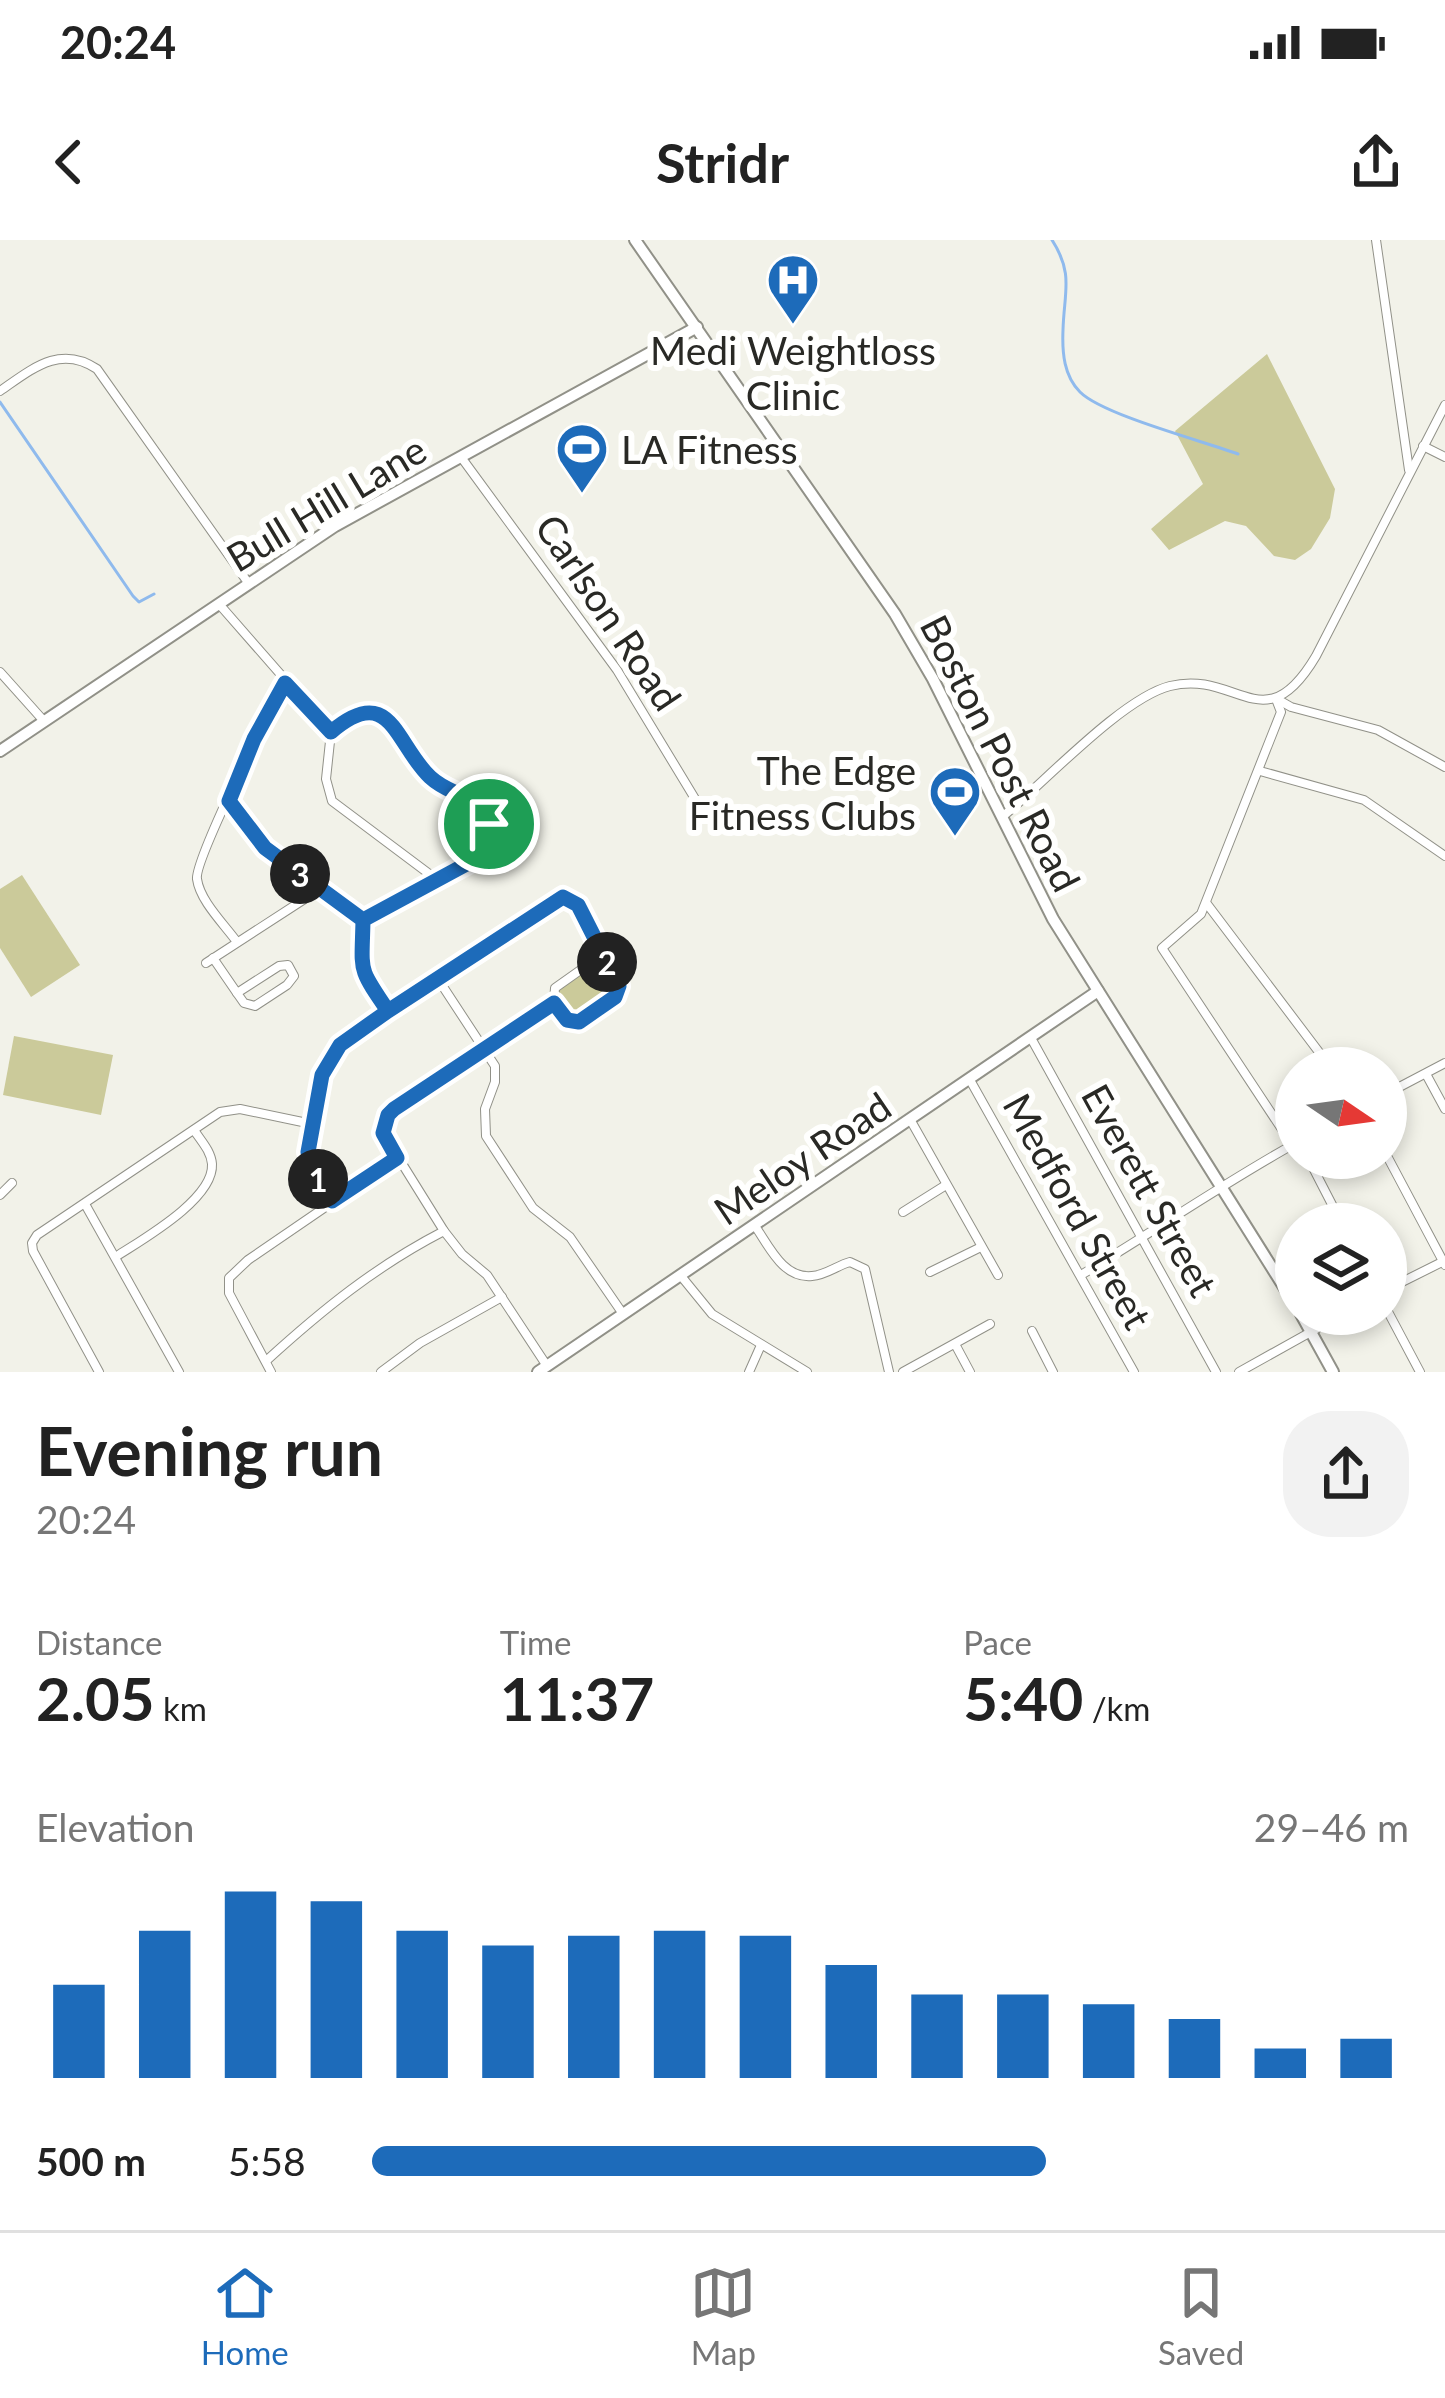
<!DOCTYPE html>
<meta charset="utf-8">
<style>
body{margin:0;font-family:Lato,sans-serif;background:#f2f2f2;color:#222;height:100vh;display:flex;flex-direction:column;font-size:45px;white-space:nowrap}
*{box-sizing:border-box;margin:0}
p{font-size:39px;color:#767676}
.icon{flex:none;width:66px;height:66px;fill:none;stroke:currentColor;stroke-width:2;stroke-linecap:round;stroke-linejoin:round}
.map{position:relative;height:1132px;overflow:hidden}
.drawer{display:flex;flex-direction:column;background:#fff;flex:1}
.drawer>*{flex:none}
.needle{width:78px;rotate:103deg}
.tools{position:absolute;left:1275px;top:807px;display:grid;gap:24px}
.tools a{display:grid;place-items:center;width:132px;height:132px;border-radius:50%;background:#fff;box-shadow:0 6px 18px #0003;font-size:60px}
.pin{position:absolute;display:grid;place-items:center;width:102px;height:102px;color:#fff;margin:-51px;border:6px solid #fff;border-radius:50%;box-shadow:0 3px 12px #0007}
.km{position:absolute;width:60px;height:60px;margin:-30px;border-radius:50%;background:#222;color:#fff;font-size:33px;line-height:60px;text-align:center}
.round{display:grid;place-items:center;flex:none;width:126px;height:126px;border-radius:48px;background:#f2f2f2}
.headline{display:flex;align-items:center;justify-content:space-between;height:204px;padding:0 36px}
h1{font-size:66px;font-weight:700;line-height:90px}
.figures{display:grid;grid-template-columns:repeat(3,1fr);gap:18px;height:204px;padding:12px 36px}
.figures div{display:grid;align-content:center}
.figures b{font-size:60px;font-weight:700}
.figures small{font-size:33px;font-weight:400}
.figures p{font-size:33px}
.chart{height:336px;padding:24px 36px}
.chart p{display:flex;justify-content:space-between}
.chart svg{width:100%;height:216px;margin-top:12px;stroke:#1d6bba;stroke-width:6}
ul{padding:0 36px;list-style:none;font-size:39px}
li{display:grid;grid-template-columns:192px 144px 1fr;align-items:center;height:90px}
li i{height:30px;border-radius:15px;background:#1d6bba}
.status{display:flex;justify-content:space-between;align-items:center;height:84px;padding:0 60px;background:#fff;direction:ltr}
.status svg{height:33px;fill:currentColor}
header{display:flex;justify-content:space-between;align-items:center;height:156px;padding:0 36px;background:#fff;font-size:54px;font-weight:700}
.dock{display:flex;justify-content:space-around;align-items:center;height:168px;border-top:3px solid #e0e0e0;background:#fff;font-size:33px;color:#767676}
.dock a{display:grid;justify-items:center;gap:6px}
.dock .on{color:#1d6bba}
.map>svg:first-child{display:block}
</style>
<div class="status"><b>20:24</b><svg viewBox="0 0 49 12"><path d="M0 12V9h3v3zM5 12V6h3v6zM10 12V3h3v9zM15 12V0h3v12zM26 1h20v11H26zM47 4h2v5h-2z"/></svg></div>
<header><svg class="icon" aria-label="back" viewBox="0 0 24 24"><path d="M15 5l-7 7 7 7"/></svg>Stridr<svg class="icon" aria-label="share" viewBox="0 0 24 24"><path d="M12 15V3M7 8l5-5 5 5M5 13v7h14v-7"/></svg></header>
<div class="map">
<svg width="1445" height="1132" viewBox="0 0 1445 1132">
<rect width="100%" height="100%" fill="#f2f2e9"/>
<g fill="#cbca9a">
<polygon points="1267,114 1335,249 1330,278 1311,309 1295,320 1274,316 1246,286 1225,281 1169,310 1151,289 1203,244 1175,191"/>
<polygon points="22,635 80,725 31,757 0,708 0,649"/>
<path d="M596,725L606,728L615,747C607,760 587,777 571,777L558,761L559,749Z"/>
<polygon points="14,796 113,815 101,875 3,855"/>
</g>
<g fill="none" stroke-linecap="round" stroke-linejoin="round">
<g stroke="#8fbaed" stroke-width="3">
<path d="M1052,0C1074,34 1064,52 1063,90C1062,113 1064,136 1080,152C1103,175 1203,201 1238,214"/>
<polyline points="0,162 133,356 139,362 154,354"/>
</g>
<g stroke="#919188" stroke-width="10">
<g id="minor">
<polyline points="1376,0 1409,230"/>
<path d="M0,151C32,129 60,104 97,129L249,344"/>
<polyline points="1423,206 1445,217"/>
<polyline points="461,217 617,430 700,567"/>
<polyline points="219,364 331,492 326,539 332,561 436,639"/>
<polyline points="0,432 43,480"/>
<polyline points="1276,459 1281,472 1201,674 1162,708 1287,897 1296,904"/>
<polyline points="1277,459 1291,467 1378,490 1445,527"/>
<path d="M331,492L361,473L387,479C404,494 413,516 427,533C445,556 528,570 474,620L363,680"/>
<polyline points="1260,531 1364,560 1445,616"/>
<path d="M229,561L265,608L363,680C361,730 359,729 388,771"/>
<path d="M1002,577C1044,543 1122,458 1170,446C1237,429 1264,504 1316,416L1445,165"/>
<polyline points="1207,664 1331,828"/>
<path d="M237,702C224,684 200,661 197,639C194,622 271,466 285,443"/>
<polyline points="213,718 237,753"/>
<polyline points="206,723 320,649"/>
<polygon points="288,725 294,736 287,745 255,766 244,763 237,753 279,726"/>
<polyline points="438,739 495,826 495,842 485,869 486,896 533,968 570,997 623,1074"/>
<polyline points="1031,798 1216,1132"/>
<polyline points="1426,834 1445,869"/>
<polyline points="970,840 1134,1132"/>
<polyline points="1386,854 1445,823"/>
<polyline points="911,881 998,1035"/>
<polyline points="1386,914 1445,1025"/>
<polyline points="1308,918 1342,984"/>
<polyline points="0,955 12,943"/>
<path d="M332,961C323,947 313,934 309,917C304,890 322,826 340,805L559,659L570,658L578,665L618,742C619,761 588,782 569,781L554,762L555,748L603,714"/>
<polyline points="85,964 179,1132"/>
<polyline points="903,972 946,945"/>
<path d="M755,986C769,1006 783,1039 812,1036C826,1035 838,1025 850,1022L865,1029L889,1132"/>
<path d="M117,1016C143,999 214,959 212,924C211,911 201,901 194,890"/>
<polyline points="930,1032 981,1007"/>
<path d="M1081,1035C1153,992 1222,944 1296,903"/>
<polyline points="681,1036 712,1074 807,1132"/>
<polyline points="1386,1050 1444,1021"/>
<polyline points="1386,1068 1420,1132"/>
<polyline points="1032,1091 1053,1132"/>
<polyline points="955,1104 970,1132"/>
<path d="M266,1121C322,1070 376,1026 444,991"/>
<polyline points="547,1126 487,1035 462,1014 444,991 383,893 385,881 394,869 554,763"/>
<polyline points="99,1132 33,1011 32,1003 37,995 220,872 240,869 312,884"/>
<polyline points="271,1132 229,1053 229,1038 248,1020 397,918"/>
<polyline points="381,1132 420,1103 502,1057"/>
<polyline points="749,1132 761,1105"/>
<polyline points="903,1132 990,1084"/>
<polyline points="1239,1132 1343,1074"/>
</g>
</g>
<g stroke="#919188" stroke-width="14">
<g id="major">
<polyline points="635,0 895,374 933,439 1053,679 1296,1066"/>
<polyline points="0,511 335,286 697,87"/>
<polyline points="1301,1074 1333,1132"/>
<polyline points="538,1132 1098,751"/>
</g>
</g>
<use href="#minor" stroke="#fff" stroke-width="8"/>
<use href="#major" stroke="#fff" stroke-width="10"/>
</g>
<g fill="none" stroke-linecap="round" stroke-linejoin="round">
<g stroke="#fff" stroke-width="24">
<path id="route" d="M489,584L486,605L474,620L363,680C362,733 357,726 388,771L340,805L322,835L308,912L316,935L332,961L397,918L383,893L388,875L394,869L554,763L567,780L579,782L615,757L619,746L578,665L563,657L388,771C357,726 362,733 363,680L265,608L229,561L254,499L285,443L331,492C391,441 395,504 430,537C451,557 478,553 489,584"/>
</g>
<use href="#route" stroke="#1d6bba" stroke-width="15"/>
</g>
<defs>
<g id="hospital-pin" transform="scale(2.7)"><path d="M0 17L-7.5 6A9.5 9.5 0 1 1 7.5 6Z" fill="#1d6bba" stroke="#fffffe"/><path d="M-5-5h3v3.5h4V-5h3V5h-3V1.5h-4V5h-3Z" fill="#fff"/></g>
<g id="stadium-pin" transform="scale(2.7)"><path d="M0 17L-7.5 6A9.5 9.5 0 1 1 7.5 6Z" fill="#1d6bba" stroke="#fffffe"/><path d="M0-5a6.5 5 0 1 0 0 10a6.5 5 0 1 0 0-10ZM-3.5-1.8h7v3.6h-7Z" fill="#fff"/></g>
</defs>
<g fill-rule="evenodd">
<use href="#hospital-pin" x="793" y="40"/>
<use href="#stadium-pin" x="582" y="209"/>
<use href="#stadium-pin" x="955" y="552"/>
</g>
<g text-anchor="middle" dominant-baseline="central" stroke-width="12" stroke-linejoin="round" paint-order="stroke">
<g font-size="39" fill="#292925" stroke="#fffffe">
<text x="793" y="110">Medi Weightloss<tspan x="793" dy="45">Clinic</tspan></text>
<text x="621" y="209" text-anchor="start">LA Fitness</text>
<text x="916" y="530" text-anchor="end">The Edge<tspan x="916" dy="45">Fitness Clubs</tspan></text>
</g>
<g font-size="39" fill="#292925" stroke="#fffffe">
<text transform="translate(326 263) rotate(-31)">Bull Hill Lane</text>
<text transform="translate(609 372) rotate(56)">Carlson Road</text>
<text transform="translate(1001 513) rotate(63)">Boston Post Road</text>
<text transform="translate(802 918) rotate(-34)">Meloy Road</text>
<text transform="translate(1150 950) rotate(61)">Everett Street</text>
<text transform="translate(1078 971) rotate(61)">Medford Street</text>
</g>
</g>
</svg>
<div class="tools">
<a><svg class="needle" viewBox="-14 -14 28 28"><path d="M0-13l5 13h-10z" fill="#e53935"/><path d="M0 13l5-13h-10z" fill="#767676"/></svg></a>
<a><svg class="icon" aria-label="layers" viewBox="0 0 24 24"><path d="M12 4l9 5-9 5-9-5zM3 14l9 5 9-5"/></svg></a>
</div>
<div class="pin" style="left:489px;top:584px;background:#1e9e55"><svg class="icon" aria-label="arrive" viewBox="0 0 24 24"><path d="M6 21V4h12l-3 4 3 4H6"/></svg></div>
<b class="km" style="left:318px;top:939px">1</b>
<b class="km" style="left:607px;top:722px">2</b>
<b class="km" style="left:300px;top:634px">3</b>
</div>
<section class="drawer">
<div class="headline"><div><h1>Evening run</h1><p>20:24</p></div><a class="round"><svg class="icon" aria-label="share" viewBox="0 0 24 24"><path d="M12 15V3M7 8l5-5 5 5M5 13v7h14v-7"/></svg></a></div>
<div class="figures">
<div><p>Distance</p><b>2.05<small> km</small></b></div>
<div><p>Time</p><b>11:37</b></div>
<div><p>Pace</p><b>5:40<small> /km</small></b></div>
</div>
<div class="chart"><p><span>Elevation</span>29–46 m</p>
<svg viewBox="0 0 160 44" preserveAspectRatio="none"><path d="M5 44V25M15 44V14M25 44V6M35 44V8M45 44V14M55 44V17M65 44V15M75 44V14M85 44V15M95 44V21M105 44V27M115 44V27M125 44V29M135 44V32M145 44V38M155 44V36"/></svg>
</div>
<ul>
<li><b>500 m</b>5:58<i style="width:65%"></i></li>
</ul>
</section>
<nav class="dock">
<a class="on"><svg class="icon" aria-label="home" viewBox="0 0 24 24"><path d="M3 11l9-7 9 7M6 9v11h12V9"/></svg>Home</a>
<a><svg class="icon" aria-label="map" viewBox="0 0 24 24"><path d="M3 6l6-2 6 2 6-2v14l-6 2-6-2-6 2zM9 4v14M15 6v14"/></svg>Map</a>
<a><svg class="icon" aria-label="saved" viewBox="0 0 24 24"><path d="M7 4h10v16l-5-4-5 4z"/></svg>Saved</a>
</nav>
